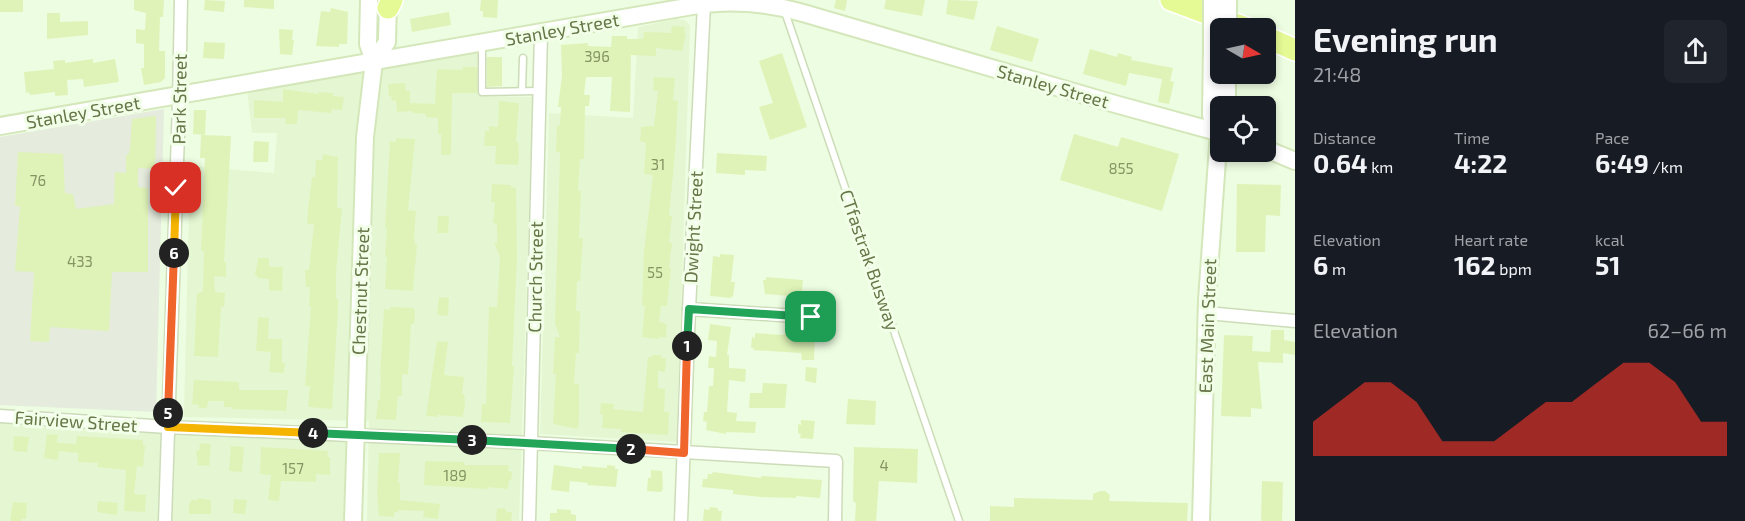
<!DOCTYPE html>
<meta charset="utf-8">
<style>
body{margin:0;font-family:"Exo 2",sans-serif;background:#20242c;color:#f1f3f6;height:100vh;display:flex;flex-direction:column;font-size:22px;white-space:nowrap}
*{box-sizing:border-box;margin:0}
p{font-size:20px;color:#9ea1a6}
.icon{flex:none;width:33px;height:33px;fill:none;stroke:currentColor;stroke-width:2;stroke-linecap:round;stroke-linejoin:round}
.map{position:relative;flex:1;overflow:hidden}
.details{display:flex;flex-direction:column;background:#171b24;width:450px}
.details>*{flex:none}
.needle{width:39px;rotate:99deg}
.tools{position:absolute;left:1210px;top:18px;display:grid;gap:12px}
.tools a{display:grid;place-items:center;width:66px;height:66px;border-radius:9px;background:#171b24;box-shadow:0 3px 9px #0003;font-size:30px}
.pin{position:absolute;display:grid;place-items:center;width:51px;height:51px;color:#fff;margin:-26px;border-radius:12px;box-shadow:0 3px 9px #0006}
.km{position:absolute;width:30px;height:30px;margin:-15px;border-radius:50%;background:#222;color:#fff;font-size:16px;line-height:30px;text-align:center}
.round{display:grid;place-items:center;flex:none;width:63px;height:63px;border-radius:9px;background:#20242c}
.overview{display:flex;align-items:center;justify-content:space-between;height:102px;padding:0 18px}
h1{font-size:33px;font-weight:700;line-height:45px}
.metrics{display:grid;grid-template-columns:repeat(3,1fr);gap:9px;height:102px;padding:6px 18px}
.metrics div{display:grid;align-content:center}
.metrics b{font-size:26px;font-weight:700}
.metrics small{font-size:16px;font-weight:400}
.metrics p{font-size:16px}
.chart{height:168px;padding:12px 18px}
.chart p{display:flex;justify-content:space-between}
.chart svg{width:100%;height:108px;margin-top:6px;fill:#d93025;opacity:.7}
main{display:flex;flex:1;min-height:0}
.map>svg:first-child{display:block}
</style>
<main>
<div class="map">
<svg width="1295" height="521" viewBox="0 0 1295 521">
<rect width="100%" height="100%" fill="#edfde1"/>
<g fill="#e4f7d2">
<polygon points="676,19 685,20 690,26 677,442 540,434 549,113 633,118 638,27"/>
<polygon points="480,51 481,96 533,97 519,521 367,521 369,421 184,417 190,166 274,173 277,133 252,133 247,90"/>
<polygon points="0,423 348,442 346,521 0,521"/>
</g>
<polygon fill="#e5ebdd" points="164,109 156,412 0,405 0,137"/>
<g fill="#dff3b8">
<rect x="0" y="0" width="23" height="12"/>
<polygon points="134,0 164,0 163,17 160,17 159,51 165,51 165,78 161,82 144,85 141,68 144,68 144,44 136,43 136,29 145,30 146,13 134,10"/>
<polygon points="205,0 225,1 224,12 204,10"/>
<polygon points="244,0 274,0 274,9 244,7"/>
<polygon points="481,0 498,0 497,18 483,17 483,11 480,11"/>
<polygon points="836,0 847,0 845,11 834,8"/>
<polygon points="886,0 925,0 922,16 884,9"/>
<polygon points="948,0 978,1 974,20 946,14"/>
<polygon points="331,8 348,12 347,44 339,44 339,47 316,46 321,11 330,12"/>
<polygon points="449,12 451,25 412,32 410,19"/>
<polygon points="47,13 60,13 60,22 88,21 88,35 47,39"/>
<polygon points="672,26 685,27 684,33 686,33 682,51 656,48 656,56 631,55 630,112 610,111 612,77 586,77 584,95 590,95 589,106 585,106 584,159 580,159 578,191 581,191 579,238 583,238 580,281 577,281 576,311 580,311 579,353 576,353 574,384 579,384 579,418 578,429 553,424 556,374 553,374 555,337 560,337 555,324 560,157 560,152 556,152 557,125 560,126 561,107 558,107 562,76 561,45 588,43 588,46 611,47 612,36 627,36 627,39 643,39 644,32 671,33"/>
<polygon points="997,26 1039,39 1032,62 990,50"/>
<polygon points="279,29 293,30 292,40 294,40 292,55 280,54"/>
<polygon points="204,42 225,43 224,59 203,58"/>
<polygon points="1090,49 1117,57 1118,53 1132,57 1131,60 1173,68 1170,81 1174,82 1169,104 1158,102 1162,79 1129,73 1126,86 1083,74"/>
<polygon points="782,53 807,127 770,140 759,107 773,103 759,61"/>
<polygon points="487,57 502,57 502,86 487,87"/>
<polygon points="93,59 93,63 115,59 119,82 84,87 83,79 67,80 68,95 55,96 55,92 30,95 29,92 26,93 24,72 54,69 53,61 65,60 65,63"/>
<polygon points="463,67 477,67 477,93 452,93 451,155 441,155 441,134 438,134 438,118 426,117 426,114 413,113 413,111 397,112 396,100 392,101 391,96 389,96 388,84 405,83 406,91 410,91 410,103 435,104 437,69 463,70"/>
<polygon points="654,77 675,78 673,100 678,101 675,153 669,216 672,216 669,242 672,243 669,268 671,268 667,306 661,306 659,322 667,324 666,337 659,337 659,339 642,337 645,306 642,306 644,252 653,175 644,174 646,143 640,141 641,127 654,126 658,91 653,91"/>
<polygon points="283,89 318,94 319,92 333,93 333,96 344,97 342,110 332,109 331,113 298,110 297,124 285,124 286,118 254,118 254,100 283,102"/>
<polygon points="499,101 519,103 516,142 518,142 519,153 518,165 495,164 496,146 484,146 485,131 489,131 489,126 498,127"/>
<polygon points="194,110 206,110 205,135 193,134"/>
<polygon points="156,116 155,169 138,168 138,187 148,188 148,272 112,272 109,331 50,327 49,342 30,341 34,272 15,271 20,206 15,206 18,152 63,154 65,193 73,194 76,209 114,204 115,172 126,173 126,155 128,155 130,149 132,119"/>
<polygon points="1074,134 1118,147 1121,137 1179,154 1162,211 1060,180"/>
<polygon points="201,135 231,136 224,262 226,262 226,277 214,276 215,292 225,293 224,307 221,307 218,357 194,356 197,293 203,292 204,251 201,251 205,158 200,158"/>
<polygon points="396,138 415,139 408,210 416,211 414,237 415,244 417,244 413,291 385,289 387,257 385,257 387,229 385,228 390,141 396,142"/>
<polygon points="254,141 269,142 268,162 253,162"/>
<polygon points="717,153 767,156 766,171 745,170 745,175 716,173"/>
<polygon points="323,154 338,157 337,208 342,208 336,273 336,299 338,299 338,309 332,409 308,407 310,386 305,386 311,306 309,306 310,287 306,287 305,270 309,270 314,224 307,224 308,210 312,177 315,178 316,160 322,160"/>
<polygon points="492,184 511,185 511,187 516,188 517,258 512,366 514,366 510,423 481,422 482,404 486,404 489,307 497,307 500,256 494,243 497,243 497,225 493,222 495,202 491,202"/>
<polygon points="1237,184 1281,185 1280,216 1266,215 1265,252 1236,252"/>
<polygon points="438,216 449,216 448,233 437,233"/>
<polygon points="720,254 734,255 731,282 735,282 733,297 731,296 731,298 710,296 713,256 720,257"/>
<polygon points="258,258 269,258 269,267 283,267 282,291 269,290 269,279 257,278 258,276 255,275"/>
<polygon points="766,277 803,280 801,301 790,299 790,296 765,294 763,280 766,280"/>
<polygon points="439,297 449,298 448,316 437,315"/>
<polygon points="390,307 413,308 415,311 414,324 411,324 408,375 402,374 402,396 398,396 396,420 376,419 378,400 380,400 381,374 380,374 384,309 390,310"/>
<polygon points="258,317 269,318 268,339 282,339 282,363 285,363 284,373 269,372 271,352 256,351"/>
<polygon points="710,324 731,327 727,355 729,355 729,368 746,369 745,382 729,380 727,412 737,413 736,421 756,422 755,433 726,432 726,434 706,430 707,422 703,421 704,412 707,412 709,386 713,386 714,368 708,368 709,356 716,357 717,341 708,340"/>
<polygon points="1271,330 1284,330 1284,340 1295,342 1295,355 1283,353 1283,363 1258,362 1262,409 1251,408 1251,417 1221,416 1224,335 1253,336 1252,351 1270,352"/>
<polygon points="785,331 795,332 795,335 815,337 814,360 802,360 801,353 753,350 754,348 751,348 752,337 755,338 755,333 782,335 785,334"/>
<polygon points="437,341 448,342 444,375 464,377 462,394 464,394 465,402 463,417 438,415 438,417 426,416"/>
<polygon points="652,355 661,355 661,358 666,358 665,372 658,371 658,388 665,389 664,412 669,412 668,435 621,432 621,429 602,428 603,414 600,414 601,403 614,404 613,409 643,412 648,357 652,357"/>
<polygon points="806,367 817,368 816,383 805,381"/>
<polygon points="194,380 239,382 239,390 288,390 286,411 231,409 231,407 224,407 224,401 208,401 207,408 199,408 199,405 192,404"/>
<polygon points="763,383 787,384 785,408 749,408 750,393 762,393"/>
<polygon points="848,399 876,401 875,425 846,424"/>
<polygon points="801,420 815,421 813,439 800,438 801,434 798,433 798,424 801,425"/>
<polygon points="47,434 58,435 57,442 60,443 76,444 77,436 143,440 143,446 145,446 143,467 137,466 134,494 146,495 145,512 124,511 126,470 97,467 98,463 78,462 78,453 59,451 58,460 44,458"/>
<polygon points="14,436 29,437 27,452 13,451"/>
<polygon points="200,443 211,444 209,466 198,465 196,450 199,451"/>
<polygon points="231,446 244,447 242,472 229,471"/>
<polygon points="261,447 328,451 327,457 330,457 330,475 316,474 316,482 281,481 279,501 268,500 271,475 260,474"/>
<polygon points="854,447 918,449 917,483 879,481 876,521 855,521 856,503 853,501"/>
<polygon points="379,453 400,453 398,483 400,483 400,500 440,504 438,519 423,517 424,511 398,510 398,512 394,512 394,517 379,516 377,494"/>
<polygon points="425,461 464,462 464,465 509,465 508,471 512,472 511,481 509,480 508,489 488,487 488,489 424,485"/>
<polygon points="554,465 582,469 582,466 607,468 607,465 615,466 615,469 618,469 616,487 587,485 588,483 570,481 569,492 551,490"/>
<polygon points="651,470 662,471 663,489 661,492 647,491 648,478 651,478"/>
<polygon points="713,472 761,478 761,476 822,480 820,498 796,496 796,498 761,497 733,494 733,490 702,487 703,479 707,479 708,474 712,474"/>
<polygon points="1262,481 1283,482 1282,521 1261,521"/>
<polygon points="1100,491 1105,491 1110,495 1109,501 1188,503 1187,521 990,521 990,506 1014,507 1014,498 1093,500 1093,494"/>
<polygon points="198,498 211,500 211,514 189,514 189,503 191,503 191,500 198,500"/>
<polygon points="234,499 247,500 245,514 233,513"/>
<polygon points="98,501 118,503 117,515 97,512"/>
<polygon points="13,502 27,503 26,519 22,519 22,521 10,521"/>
<polygon points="710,507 718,508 718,511 722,511 721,521 703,521 704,509 709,510"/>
<polygon points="497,508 506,509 506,512 512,512 511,521 496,521"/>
<polygon points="557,509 571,510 571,514 576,515 576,521 550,521 550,513 557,513"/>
</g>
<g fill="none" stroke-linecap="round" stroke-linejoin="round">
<g stroke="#cddcb8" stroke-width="9">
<g id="lane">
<polyline points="785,12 959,521"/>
<polyline points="482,45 482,92 539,91"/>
<polyline points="522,91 523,58"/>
</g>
</g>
<g stroke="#cddcb8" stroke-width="15">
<g id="street">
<polyline points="689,309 811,317"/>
<polyline points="1207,313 1295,321"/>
<polyline points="0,416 168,427 531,443 836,461 835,521"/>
<polyline points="165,521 179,103 181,0"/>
<polyline points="529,521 541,33"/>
<polyline points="681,521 689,309 704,4"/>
</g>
</g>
<g stroke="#d4e7ba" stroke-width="20">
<g id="secondary">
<polyline points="374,61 387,42 388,0"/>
<polyline points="1227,106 1227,74"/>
<path d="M0,126L704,4C737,0 771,4 803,13L1115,104L1221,133"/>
<polyline points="1266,149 1295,161"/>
<polyline points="353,521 365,137 374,61 368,44 369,0"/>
<polyline points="1201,521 1207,300 1219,132 1213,124 1211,115 1212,45"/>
</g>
</g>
<g stroke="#fff" stroke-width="24">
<g id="highway">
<polyline points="1171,0 1246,28"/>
<polyline points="388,8 392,0"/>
<polyline points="1266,37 1295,50"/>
</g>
</g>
<use href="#lane" stroke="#fff" stroke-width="6"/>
<use href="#street" stroke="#fff" stroke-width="12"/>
<use href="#secondary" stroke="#fff" stroke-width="16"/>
<use href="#highway" stroke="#e5fa95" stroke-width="21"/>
<g stroke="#d4e7ba" stroke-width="20" stroke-linecap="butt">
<g id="secondary-bridge">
<polyline points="1228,28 1228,0"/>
<polyline points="1212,45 1212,0"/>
</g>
</g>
<use href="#secondary-bridge" stroke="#fff" stroke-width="16"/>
</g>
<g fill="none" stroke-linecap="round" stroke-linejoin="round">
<g stroke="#fff" stroke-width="12">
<polyline id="split-1" points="687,346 689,309 811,317"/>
</g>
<g stroke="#fff" stroke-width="12">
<polyline id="split-2" points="631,449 684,453 687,346"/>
</g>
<g stroke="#fff" stroke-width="12">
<polyline id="split-3" points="472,440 631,449"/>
</g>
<g stroke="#fff" stroke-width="12">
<polyline id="split-4" points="313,433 472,440"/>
</g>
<g stroke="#fff" stroke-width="12">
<polyline id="split-5" points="168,413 168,427 313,433"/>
</g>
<g stroke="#fff" stroke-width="12">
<polyline id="split-6" points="168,413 174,253"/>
</g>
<g stroke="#fff" stroke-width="12">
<polyline id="split-7" points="174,253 176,188"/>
</g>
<use href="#split-1" stroke="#22a559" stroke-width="8"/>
<use href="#split-2" stroke="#f0652b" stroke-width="8"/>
<use href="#split-3" stroke="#22a559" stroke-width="8"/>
<use href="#split-4" stroke="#22a559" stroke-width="8"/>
<use href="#split-5" stroke="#f5b400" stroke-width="8"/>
<use href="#split-6" stroke="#f0652b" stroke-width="8"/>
<use href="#split-7" stroke="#f5b400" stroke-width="8"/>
</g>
<g text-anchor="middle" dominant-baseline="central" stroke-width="6" stroke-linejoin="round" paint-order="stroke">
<g font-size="15" fill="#859463">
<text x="597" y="56">396</text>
<text x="658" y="164">31</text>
<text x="1121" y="168">855</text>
<text x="38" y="180">76</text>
<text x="80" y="261">433</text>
<text x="655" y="272">55</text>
<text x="884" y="465">4</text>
<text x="293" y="468">157</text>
<text x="455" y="475">189</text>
</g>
<g font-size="18" fill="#677547" stroke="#f2ffe8">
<text transform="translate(562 29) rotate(-10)">Stanley Street</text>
<text transform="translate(1053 86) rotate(16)">Stanley Street</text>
<text transform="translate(179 99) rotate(-89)">Park Street</text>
<text transform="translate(83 112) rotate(-10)">Stanley Street</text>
<text transform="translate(693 227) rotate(-87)">Dwight Street</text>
<text transform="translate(870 260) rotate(71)">CTfastrak Busway</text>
<text transform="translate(535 277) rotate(-89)">Church Street</text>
<text transform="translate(360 291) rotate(-88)">Chestnut Street</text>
<text transform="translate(1207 326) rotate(-88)">East Main Street</text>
<text transform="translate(76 421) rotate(4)">Fairview Street</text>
</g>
</g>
</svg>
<div class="tools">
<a><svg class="needle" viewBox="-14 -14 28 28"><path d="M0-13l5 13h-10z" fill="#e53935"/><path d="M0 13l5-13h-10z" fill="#9ea1a6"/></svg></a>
<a><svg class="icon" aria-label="locate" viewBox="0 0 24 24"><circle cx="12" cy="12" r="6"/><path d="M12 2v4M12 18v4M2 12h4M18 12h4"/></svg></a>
</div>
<div class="pin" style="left:811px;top:317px;background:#1e9e55"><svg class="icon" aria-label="arrive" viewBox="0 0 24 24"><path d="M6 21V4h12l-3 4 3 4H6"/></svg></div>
<div class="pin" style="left:176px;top:188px;background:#d93025"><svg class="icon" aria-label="check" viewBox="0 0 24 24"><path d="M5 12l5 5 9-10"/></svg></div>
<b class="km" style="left:687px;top:346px">1</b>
<b class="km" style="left:631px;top:449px">2</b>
<b class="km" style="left:472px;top:440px">3</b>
<b class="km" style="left:313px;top:433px">4</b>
<b class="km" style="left:168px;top:413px">5</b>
<b class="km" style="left:174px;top:253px">6</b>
</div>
<section class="details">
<div class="overview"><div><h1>Evening run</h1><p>21:48</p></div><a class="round"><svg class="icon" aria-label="share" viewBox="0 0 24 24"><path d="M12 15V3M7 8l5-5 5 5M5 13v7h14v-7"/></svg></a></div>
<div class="metrics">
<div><p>Distance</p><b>0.64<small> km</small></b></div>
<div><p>Time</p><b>4:22</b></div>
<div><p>Pace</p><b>6:49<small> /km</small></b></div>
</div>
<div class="metrics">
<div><p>Elevation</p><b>6<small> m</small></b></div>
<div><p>Heart rate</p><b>162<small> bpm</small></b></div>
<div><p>kcal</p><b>51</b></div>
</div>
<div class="chart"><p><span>Elevation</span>62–66 m</p>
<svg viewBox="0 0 160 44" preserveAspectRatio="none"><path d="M0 44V30L10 22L20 14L30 14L40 22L50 38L60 38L70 38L80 30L90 22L100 22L110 14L120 6L130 6L140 14L150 30L160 30V44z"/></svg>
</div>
</section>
</main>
